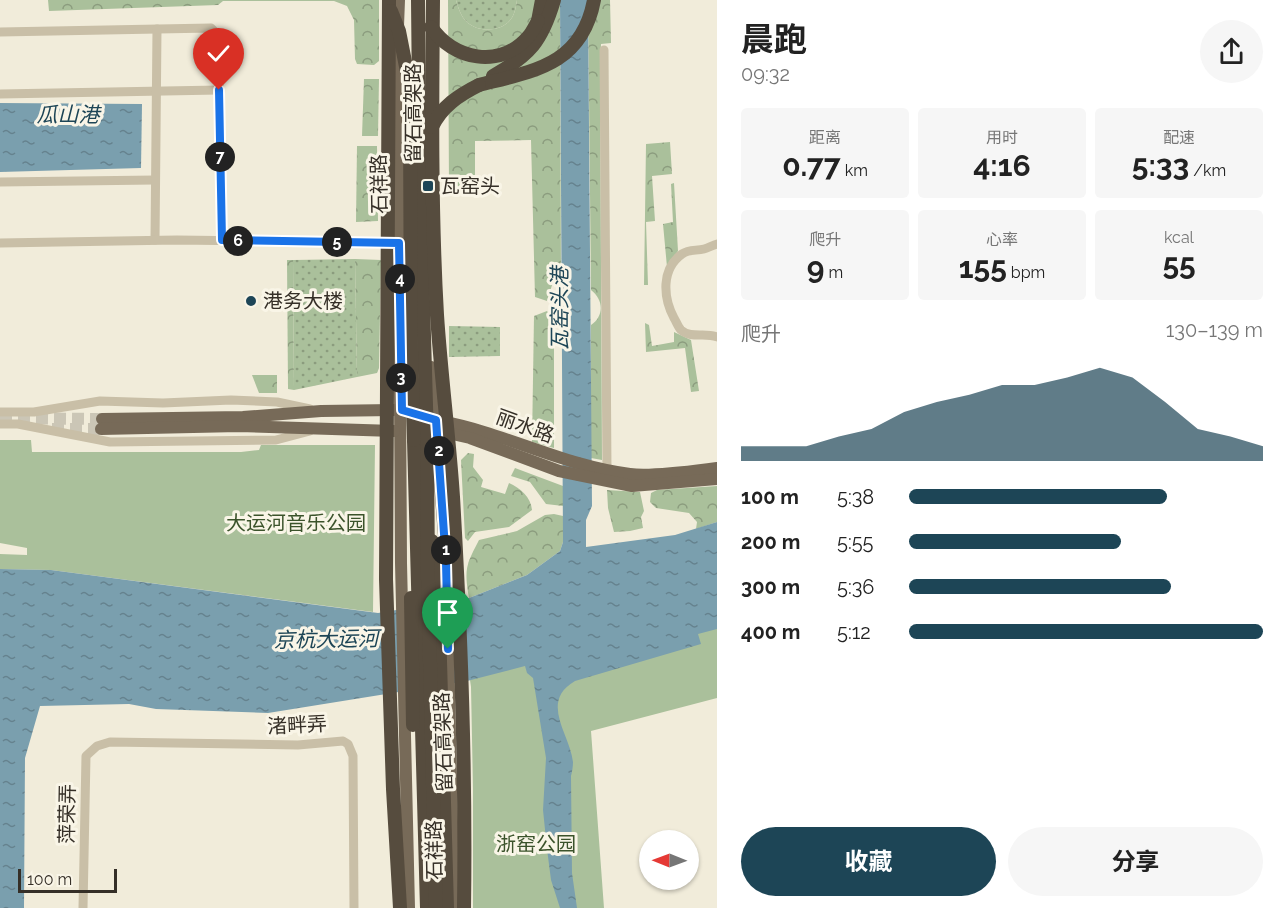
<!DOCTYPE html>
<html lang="zh">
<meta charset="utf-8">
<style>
body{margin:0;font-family:Raleway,"Noto Sans SC",sans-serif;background:#f6f6f6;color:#222;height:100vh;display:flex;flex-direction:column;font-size:22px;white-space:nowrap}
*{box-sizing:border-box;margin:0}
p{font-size:20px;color:#767676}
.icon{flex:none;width:33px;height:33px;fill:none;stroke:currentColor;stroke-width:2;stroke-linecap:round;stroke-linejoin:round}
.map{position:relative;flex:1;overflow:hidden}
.details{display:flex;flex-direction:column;background:#fff;width:570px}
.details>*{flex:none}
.needle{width:39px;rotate:271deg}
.buttons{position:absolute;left:639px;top:830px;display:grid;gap:12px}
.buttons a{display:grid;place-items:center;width:60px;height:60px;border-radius:50%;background:#fff;box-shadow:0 2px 4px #0004;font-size:30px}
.scale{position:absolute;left:18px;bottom:15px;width:99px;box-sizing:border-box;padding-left:6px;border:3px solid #352f27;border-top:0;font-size:16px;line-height:21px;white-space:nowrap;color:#352f27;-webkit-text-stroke:4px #f9f5e7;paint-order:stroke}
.pin{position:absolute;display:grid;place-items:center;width:51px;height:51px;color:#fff;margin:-62px -26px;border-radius:50% 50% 50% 0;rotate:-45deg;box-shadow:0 0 6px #0007}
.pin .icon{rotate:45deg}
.km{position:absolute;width:30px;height:30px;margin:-15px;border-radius:50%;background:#222;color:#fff;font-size:16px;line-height:30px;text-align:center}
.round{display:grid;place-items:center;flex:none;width:63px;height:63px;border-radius:32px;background:#f6f6f6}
.headline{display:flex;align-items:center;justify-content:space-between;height:102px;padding:0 24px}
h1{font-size:33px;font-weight:700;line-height:45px}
.figures{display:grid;grid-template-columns:repeat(3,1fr);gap:9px;height:102px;padding:6px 24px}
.figures div{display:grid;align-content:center;border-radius:6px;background:#f6f6f6;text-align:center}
.figures b{font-size:30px;font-weight:700}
.figures small{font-size:16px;font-weight:400}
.figures p{font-size:16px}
.chart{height:168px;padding:12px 24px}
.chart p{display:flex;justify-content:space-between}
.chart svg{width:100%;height:108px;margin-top:6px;fill:#1d4556;opacity:.7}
.cta{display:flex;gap:12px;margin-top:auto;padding:12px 24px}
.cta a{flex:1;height:69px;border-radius:36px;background:#1d4556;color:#fff;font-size:24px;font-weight:700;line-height:69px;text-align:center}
.cta a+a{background:#f6f6f6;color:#222}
ul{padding:0 24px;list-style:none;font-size:20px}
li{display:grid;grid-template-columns:96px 72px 1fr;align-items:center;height:45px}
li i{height:15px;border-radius:8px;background:#1d4556}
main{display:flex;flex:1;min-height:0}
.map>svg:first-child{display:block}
</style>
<main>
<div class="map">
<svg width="717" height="908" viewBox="0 0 717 908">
<defs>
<pattern id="grass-dots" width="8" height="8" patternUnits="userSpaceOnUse" patternTransform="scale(1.5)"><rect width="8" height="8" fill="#aac09b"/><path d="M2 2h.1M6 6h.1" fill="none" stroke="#8b9c7e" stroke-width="1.8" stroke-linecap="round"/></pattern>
<pattern id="forest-crowns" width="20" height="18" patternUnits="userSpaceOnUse" patternTransform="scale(1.5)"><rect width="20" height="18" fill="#aac09b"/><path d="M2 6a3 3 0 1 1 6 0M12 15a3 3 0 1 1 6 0" fill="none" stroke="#8b9c7e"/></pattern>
<pattern id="water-ripples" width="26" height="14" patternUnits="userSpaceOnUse" patternTransform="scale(1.5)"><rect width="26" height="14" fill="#7a9fae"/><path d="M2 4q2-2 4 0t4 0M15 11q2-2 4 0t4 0" fill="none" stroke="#65828e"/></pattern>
</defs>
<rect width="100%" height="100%" fill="#f1ecda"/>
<g fill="url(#grass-dots)">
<path d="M456,0H517C516,6 515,14 511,19C502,32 478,33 467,22C461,17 458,7 456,0Z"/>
<polygon points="355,259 357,377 294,390 293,260"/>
<polygon points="449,326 500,327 500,356 449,357"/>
</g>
<g fill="url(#forest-crowns)">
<polygon points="48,0 379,0 379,61 374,65 357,64 355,59 354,20 347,6 334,1 223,1 218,5 49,11"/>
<path d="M448,0H456C458,7 461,17 467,22C478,33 502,32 511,19C515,14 516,6 517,0H560L561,278L553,282L547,301L535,297L531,140L475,141V191H449Z"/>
<path d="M588,0H610L611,43L601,44L600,73L602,460L591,458V325C604,316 604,300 591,290Z"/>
<polygon points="364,79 379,79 378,136 362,136"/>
<polygon points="670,142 672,174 652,176 655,221 646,222 648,285 644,285 646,144"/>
<polygon points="357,146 377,146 378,221 356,222"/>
<polygon points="674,183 678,251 667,267 663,224 673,222 671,184"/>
<polygon points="355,259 381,260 379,368 377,373 357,377"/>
<polygon points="287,260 293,260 294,390 288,389"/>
<polygon points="547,311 554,324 554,448 532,442 534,316"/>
<polygon points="645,323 649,325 652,346 674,342 674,332 691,340 699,391 691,392 685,348 646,352"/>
<polygon points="252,375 277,375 277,393 259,393"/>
<path d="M468,453L474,454L473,467L483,480L481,487L505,494L509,483C520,488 531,497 532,510L509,527L475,532L468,541L465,538L461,460Z"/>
<polygon points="515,468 563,486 563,506 546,504 530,482 511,476"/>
<polygon points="717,486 717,522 696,529 697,522 689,513 656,508 650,502 651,493 657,490"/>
<polygon points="607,490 640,492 644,511 641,517 643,528 630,531 614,532 608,508"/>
<path d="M554,514L563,516V542L560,551L527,575L469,598C464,569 466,565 479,540L517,531L545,515Z"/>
</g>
<g fill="#aac09b">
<polygon points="0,440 31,440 32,452 241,452 259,450 261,445 375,445 373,612 51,570 0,569 0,554 27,555 27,548 0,543"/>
<polygon points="717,604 717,698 591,731 604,908 473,908 473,789 471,687 468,666"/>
</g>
<g fill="url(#water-ripples)">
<path d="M560,0H588L592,506L586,520V547L675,535L717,522V629L698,634L701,644L575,681C539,702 570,734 573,762C573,767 572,772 571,776L572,873L577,908H560L551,880L547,849L543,810L546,758L533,678L527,673L525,666L467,681L268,713L156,709L129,704L40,706L25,758L24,908H0V569L51,570L378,613L469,598L527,575L560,551L563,542Z"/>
<polygon points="0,103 142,104 141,168 0,172"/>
</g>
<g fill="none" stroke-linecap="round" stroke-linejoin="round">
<g stroke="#cbc6b6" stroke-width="12" stroke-dasharray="12 6" stroke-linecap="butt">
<polyline points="0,418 102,419"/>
<polyline points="52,429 101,429"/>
</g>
<g stroke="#c9bfa7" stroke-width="9">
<polyline points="0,32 211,28 218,35 222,240"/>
<polyline points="604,50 607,470"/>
<polyline points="0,94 219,90"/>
<polyline points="0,182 155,180"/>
<polyline points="155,240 157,29"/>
<polyline points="0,243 177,240 394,243"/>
<path d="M717,244C713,245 708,248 704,249C696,251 689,249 682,254C661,269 663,297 674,318C676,321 678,327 681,330C691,339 706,332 717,337"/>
<polyline points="0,412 34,412 100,401 163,403 231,400 277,402 310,409"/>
<polyline points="0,424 18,424 110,442 276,440 310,431"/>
<polyline points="83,908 86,756 97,746 110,742 298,745 343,741 348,744 353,756 354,908"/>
</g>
<g stroke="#776a58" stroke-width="12">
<polyline points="398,26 399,0"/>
<polyline points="398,46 401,563 409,908"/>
<polyline points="431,367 446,562 454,908"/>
<polyline points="102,419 243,417 321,411 394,410"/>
<path d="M440,421C505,433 564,466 630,474C653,477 693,471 717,468"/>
<polyline points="101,429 239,426 394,431"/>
<polyline points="439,431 470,438 559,471 632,486 717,479"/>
</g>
<g stroke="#564c3e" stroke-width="14">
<polyline points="538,21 542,0"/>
<path d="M493,76C530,55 542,41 554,0"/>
<path d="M479,85C534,71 582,65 594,0"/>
<polyline points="414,440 427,908"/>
<polyline points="432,541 439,626 447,908"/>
<polyline points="411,598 413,725"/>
</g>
<g stroke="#564c3e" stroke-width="14">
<polyline points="389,0 386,579 393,789 400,908"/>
<polyline points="418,0 420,197 427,440 428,580 436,908"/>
<path d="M433,0C432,105 431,210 437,315C441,376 449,436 453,497C461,634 466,771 464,908"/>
<polyline points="391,11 399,31 410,87"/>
<path d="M431,27C453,60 500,69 528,37C532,33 535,26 538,21"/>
<polyline points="410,119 411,350 414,440"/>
<path d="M432,127C441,107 459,95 479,85"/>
</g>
</g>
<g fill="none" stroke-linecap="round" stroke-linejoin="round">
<g stroke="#fff" stroke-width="12">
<polyline id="route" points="219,90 222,240 399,243 402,410 436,420 446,562 448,649"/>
</g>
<use href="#route" stroke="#1a73e8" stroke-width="8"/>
</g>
<g fill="#1d4556" stroke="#f9f5e7" stroke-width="2">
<rect x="422" y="180" width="12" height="12" rx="3"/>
<circle cx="251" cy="301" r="6"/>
</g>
<g text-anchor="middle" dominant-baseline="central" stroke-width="6" stroke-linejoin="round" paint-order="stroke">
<g font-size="20" fill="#352f27" stroke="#f9f5e7">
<text transform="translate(413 113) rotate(-90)">留石高架路</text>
<text transform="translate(379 184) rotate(-91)">石祥路</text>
<text transform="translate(525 426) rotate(20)">丽水路</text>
<text transform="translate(297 725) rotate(-3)">渚畔弄</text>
<text transform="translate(443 742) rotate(-92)">留石高架路</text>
<text transform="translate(67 814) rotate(-89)">萍荣弄</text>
<text transform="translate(434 850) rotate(-91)">石祥路</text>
</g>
<g font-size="20" fill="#352f27" stroke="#f9f5e7" text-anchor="start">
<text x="440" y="186">瓦窑头</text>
<text x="263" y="301">港务大楼</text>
</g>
<g font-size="20" fill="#3b532b" stroke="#f9f5e7">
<text x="296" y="523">大运河音乐公园</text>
<text x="536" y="844">浙窑公园</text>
</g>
<g font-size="21" font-style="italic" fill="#1d4556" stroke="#f9f5e7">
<text x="68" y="114">瓜山港</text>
<text transform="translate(559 309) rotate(-90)">瓦窑头港</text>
<text transform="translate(326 639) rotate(-1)">京杭大运河</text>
</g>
</g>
</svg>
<div class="buttons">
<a><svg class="needle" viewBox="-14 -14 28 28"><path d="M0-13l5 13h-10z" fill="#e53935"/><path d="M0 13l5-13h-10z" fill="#767676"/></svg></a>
</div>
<div class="scale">100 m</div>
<div class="pin" style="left:448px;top:649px;background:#1e9e55"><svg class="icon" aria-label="arrive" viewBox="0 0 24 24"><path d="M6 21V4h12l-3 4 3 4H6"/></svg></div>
<div class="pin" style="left:219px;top:90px;background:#d93025"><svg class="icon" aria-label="check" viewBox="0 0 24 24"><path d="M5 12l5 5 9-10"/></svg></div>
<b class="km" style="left:446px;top:550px">1</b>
<b class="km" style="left:439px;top:451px">2</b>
<b class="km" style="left:401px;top:378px">3</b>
<b class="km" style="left:400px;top:279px">4</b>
<b class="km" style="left:337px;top:242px">5</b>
<b class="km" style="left:238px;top:241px">6</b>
<b class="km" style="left:220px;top:157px">7</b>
</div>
<section class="details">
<div class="headline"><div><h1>晨跑</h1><p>09:32</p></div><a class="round"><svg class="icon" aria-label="share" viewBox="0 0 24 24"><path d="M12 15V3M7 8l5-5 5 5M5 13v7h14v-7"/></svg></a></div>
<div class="figures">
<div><p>距离</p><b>0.77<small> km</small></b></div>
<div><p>用时</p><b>4:16</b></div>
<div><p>配速</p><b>5:33<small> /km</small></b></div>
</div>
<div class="figures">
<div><p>爬升</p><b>9<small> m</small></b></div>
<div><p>心率</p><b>155<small> bpm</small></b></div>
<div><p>kcal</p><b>55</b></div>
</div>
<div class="chart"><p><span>爬升</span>130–139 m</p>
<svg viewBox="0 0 160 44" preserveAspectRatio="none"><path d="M0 44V38L10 38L20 38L30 34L40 31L50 24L60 20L70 17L80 13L90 13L100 10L110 6L120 10L130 20L140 31L150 34L160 38V44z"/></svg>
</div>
<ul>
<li><b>100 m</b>5:38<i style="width:73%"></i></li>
<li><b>200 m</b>5:55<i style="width:60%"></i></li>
<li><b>300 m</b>5:36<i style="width:74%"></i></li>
<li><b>400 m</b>5:12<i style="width:100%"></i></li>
</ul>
<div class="cta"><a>收藏</a><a>分享</a></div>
</section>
</main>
